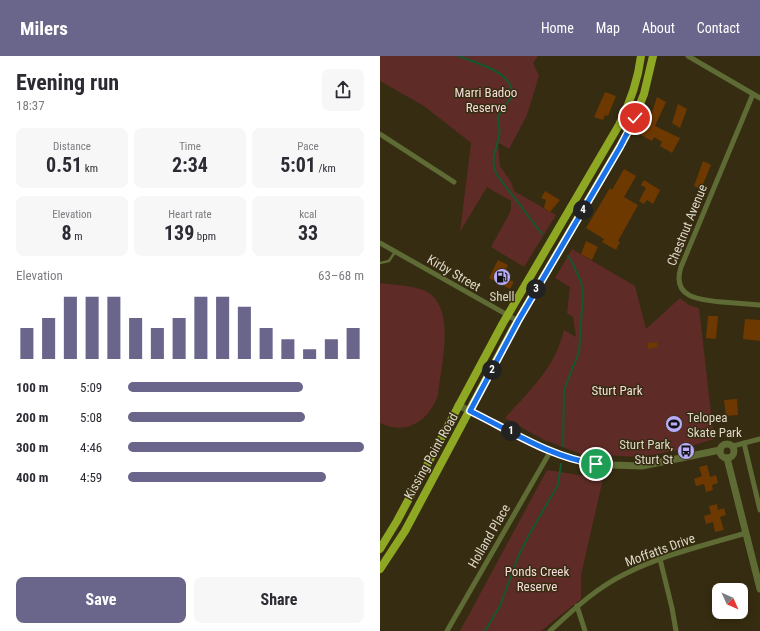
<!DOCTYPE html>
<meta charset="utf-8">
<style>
body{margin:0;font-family:"Roboto Condensed",sans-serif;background:#f7f7f7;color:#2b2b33;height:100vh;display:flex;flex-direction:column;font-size:15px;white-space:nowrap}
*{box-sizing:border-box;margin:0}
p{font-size:13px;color:#7c7c81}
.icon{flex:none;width:22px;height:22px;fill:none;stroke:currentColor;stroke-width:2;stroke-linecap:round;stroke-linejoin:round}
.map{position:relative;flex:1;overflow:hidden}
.side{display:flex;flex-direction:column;background:#fff;width:380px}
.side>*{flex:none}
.needle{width:26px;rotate:135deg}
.tools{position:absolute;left:332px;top:527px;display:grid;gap:8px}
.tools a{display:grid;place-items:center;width:36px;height:36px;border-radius:8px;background:#fff;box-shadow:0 2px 10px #0003;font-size:20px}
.pin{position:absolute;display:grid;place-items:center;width:34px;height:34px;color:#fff;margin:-17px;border:2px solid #fff;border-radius:50%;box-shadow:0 1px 4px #0007}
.km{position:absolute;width:20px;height:20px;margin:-10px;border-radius:50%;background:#222;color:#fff;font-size:11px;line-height:20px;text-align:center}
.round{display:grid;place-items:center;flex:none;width:42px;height:42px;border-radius:8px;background:#f7f7f7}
.head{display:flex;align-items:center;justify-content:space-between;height:68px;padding:0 16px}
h1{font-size:22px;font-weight:700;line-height:30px}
.metrics{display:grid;grid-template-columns:repeat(3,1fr);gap:6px;height:68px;padding:4px 16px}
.metrics div{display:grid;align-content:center;border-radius:8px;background:#f7f7f7;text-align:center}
.metrics b{font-size:20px;font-weight:700}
.metrics small{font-size:11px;font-weight:400}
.metrics p{font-size:11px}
.chart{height:112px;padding:8px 16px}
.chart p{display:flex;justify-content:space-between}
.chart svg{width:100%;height:72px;margin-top:4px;stroke:#6a658b;stroke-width:6}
.primary-button{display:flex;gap:8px;margin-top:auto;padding:8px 16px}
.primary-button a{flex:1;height:46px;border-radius:8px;background:#6a658b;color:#fff;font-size:16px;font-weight:700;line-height:46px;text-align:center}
.primary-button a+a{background:#f7f7f7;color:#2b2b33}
ul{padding:0 16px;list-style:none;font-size:13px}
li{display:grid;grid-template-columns:64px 48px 1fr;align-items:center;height:30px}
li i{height:10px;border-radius:5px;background:#6a658b}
header{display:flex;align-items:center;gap:24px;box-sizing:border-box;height:56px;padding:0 20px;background:#6a658b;color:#fff}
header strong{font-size:19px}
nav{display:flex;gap:22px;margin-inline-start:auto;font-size:14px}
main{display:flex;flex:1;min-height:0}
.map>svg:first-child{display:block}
</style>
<header>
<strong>Milers</strong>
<nav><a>Home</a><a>Map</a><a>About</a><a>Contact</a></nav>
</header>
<main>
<section class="side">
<div class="head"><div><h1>Evening run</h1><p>18:37</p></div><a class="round"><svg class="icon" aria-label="share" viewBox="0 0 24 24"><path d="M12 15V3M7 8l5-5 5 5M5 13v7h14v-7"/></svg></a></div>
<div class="metrics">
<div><p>Distance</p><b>0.51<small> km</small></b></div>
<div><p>Time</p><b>2:34</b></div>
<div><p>Pace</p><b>5:01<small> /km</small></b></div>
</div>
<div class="metrics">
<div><p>Elevation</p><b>8<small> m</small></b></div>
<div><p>Heart rate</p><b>139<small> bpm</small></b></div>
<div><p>kcal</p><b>33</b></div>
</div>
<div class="chart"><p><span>Elevation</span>63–68 m</p>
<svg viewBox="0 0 160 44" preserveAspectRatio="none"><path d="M5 44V25M15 44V19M25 44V6M35 44V6M45 44V6M55 44V19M65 44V25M75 44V19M85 44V6M95 44V6M105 44V12M115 44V25M125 44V32M135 44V38M145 44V32M155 44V25"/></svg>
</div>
<ul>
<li><b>100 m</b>5:09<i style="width:74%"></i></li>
<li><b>200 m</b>5:08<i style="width:75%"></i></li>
<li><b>300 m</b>4:46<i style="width:100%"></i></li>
<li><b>400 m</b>4:59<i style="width:84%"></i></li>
</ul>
<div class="primary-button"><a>Save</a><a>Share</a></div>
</section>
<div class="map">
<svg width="380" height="575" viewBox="0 0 380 575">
<rect width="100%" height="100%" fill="#362c11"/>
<g fill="#5e2b27">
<polygon points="0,0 158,0 153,7 159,20 147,59 129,93 119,87 118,89 120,110 131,126 134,135 176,159 144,211 111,191 129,158 131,153 131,145 107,131 80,176 91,87 44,50 0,25"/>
<path d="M192,193L255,230L266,273L300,242L309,249L319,252L334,383L298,394L261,401L201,398L164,384L125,362C150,334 175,312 184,274L196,281L193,261L187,257L190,231L175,222Z"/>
<path d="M0,227C13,229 27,229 40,233C79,244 61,310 58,339C49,365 26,380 0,367Z"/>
<polygon points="167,414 223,423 201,519 201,543 161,575 80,575"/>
</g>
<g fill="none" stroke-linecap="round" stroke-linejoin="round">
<g stroke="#13582e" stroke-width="2">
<path d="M79,0C97,8 134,15 132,40L118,60C117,66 121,72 119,79C117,94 109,104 117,119L162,178"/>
<polyline points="183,390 184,334 199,296 203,238 201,226 193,208 188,200"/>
<polyline points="105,575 120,550 138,501 150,477 178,429 181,408"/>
</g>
</g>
<g fill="#6e3801">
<polygon points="225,36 236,40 228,60 225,59 223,64 214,61"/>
<polygon points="277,41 286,46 275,70 300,82 292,97 280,90 282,86 274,81 272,85 261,79 271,60"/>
<polygon points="298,48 307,53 300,72 292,67"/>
<polygon points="323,105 331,109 321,133 314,130"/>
<polygon points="244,113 256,120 244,141 258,149 238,185 240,186 236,194 222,186 224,183 206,172 230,132 232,134"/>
<polygon points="264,124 280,134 273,148 267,144 264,148 259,145 266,132 261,129"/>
<polygon points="165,135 180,144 170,156 164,152 166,144 161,142"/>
<polygon points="206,185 218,191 212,204 201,198"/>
<polygon points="118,204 128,209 123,220 134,226 130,233 109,222"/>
<polygon points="328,260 338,260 336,283 326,282"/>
<polygon points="365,263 380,264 380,285 363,283"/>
<polygon points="277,286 278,291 268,293 267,287"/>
<polygon points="357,343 358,359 346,360 344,344"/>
<polygon points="327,409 330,421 336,419 338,427 332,429 333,434 326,436 324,428 316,430 314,423 322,420 319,411"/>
<polygon points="337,448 338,454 344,452 346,459 340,461 344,474 335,476 333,466 326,468 324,460 331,458 329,450"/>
</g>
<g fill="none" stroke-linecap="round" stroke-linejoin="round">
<polyline stroke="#5e6b34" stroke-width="2.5" points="0,207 9,205 15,196"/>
<g stroke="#5e6b34" stroke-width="5">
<polyline points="308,0 380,42"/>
<path d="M373,38L301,211C291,242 320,244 342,246C355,247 367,248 380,249"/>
<polyline points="0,78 74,126"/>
<polyline points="0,187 138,265"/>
<polyline points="364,387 380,454"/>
<polyline points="353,390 380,383"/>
<polyline points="280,503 292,552 296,575"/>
<polyline points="197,550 205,575"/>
<polyline points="67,575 170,396"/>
<path d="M170,575C193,554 216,532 245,518C283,499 325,489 366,477"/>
</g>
<g stroke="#5e6b34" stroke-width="7">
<polyline points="78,349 170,396 202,405 232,409 262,410 340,394"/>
<circle cx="347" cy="395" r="7"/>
<polyline points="347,402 380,533"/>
</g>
<g stroke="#8ea823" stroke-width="8">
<path d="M0,493L17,465L123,267L239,69C250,47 258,24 261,0"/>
<polyline points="0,513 25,475 133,273 250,73 264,38 273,0"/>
</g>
</g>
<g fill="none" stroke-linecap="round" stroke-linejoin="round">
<g stroke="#fff" stroke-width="8">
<path id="route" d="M216,408C170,401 131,375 90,355L138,265L240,91L255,62"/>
</g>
<use href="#route" stroke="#1a73e8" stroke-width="5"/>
</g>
<defs>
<g id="fuel-disc" transform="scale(0.9)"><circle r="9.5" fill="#b8abf7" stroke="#362c11"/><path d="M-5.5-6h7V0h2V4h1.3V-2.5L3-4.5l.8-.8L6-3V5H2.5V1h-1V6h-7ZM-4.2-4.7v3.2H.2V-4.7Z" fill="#111"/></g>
<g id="stadium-disc" transform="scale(0.9)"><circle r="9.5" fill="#b8abf7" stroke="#362c11"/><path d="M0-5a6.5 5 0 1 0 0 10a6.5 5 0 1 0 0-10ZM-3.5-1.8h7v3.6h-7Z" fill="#111"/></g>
<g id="bus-disc" transform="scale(0.9)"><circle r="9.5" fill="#b8abf7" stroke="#362c11"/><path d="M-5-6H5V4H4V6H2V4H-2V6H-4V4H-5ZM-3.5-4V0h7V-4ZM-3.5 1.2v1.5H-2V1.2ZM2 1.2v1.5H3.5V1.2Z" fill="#111"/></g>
</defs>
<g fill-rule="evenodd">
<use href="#fuel-disc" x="122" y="221"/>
<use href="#stadium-disc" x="294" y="368"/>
<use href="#bus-disc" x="306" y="395"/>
</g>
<g text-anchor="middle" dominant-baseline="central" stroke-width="3" stroke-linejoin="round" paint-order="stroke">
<g font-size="13" fill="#f6dbd8" stroke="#362c11">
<text x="106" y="36">Marri Badoo<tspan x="106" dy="15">Reserve</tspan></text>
<text x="237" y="334">Sturt Park</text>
<text x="157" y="515">Ponds Creek<tspan x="157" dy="15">Reserve</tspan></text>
</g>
<g font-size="13" fill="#ddd7c7" stroke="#362c11">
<text transform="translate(307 169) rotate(-68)">Chestnut Avenue</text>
<text transform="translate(74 217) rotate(30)">Kirby Street</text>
<text transform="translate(51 400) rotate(-61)">Kissing Point Road</text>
<text transform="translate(109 480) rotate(-60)">Holland Place</text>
<text transform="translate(280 494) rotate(-20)">Moffatts Drive</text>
</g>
<g font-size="13" fill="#ddd7c7" stroke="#362c11">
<text x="122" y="240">Shell</text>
<text x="307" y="361" text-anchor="start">Telopea<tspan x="307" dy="15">Skate Park</tspan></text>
<text x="293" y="388" text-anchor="end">Sturt Park,<tspan x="293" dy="15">Sturt St</tspan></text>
</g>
</g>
</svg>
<div class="tools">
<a><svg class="needle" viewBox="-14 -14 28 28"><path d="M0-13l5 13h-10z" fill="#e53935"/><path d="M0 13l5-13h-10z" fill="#7c7c81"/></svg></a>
</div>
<div class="pin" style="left:216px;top:408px;background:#1e9e55"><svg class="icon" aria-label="arrive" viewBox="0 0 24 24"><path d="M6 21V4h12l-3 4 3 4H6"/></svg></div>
<div class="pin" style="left:255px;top:62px;background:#d93025"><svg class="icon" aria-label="check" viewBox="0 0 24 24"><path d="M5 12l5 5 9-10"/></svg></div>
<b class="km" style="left:131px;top:375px">1</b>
<b class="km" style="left:112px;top:314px">2</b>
<b class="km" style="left:156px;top:233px">3</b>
<b class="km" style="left:203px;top:154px">4</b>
</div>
</main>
